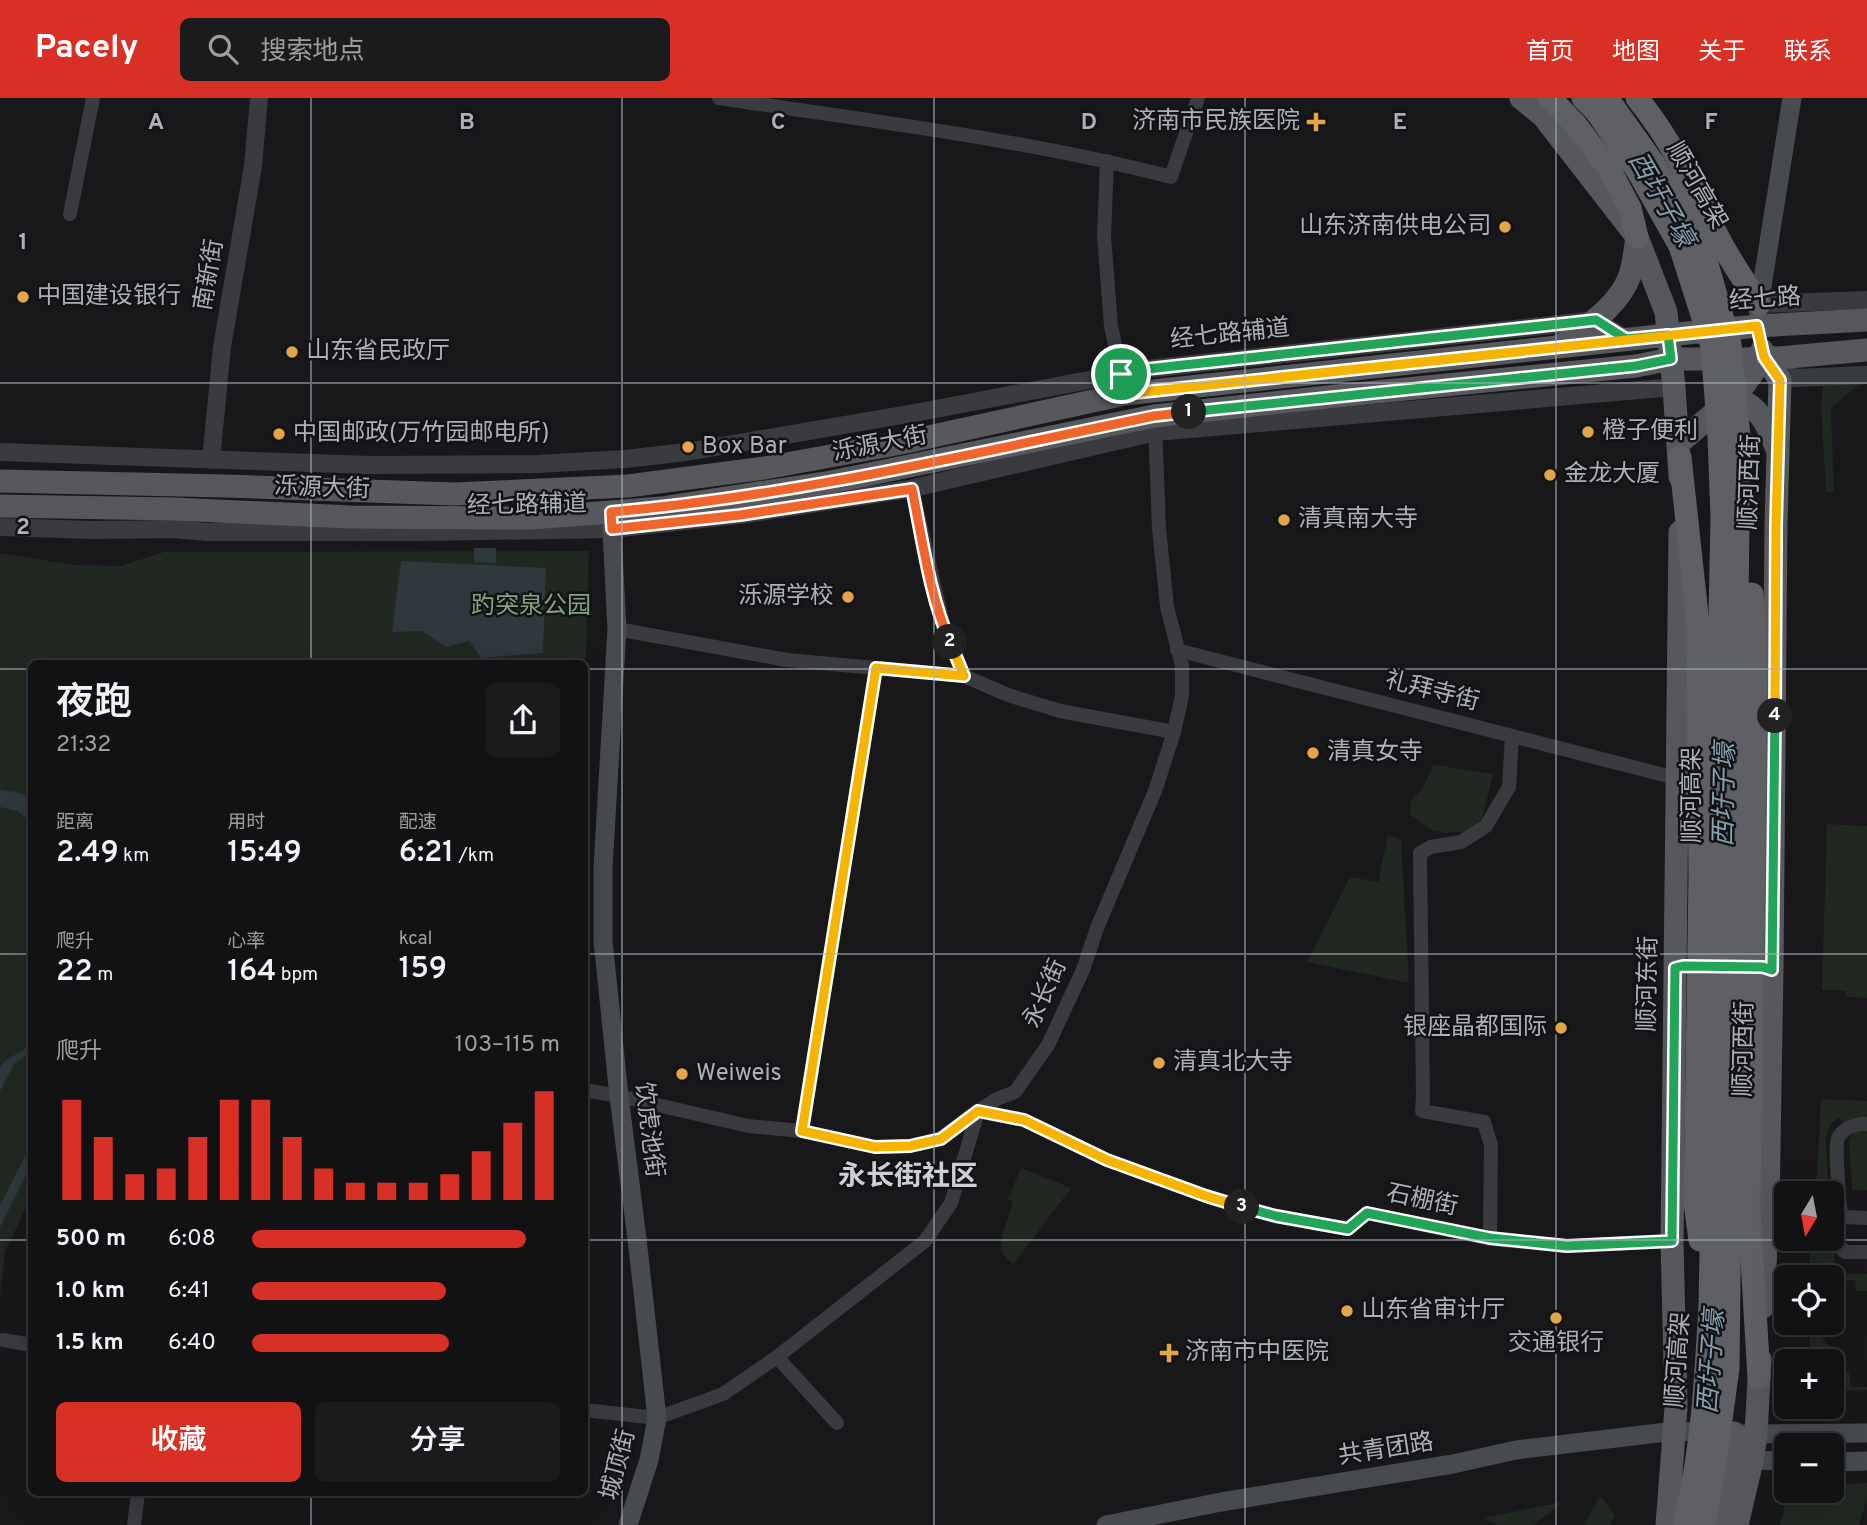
<!DOCTYPE html>
<html lang="zh">
<meta charset="utf-8">
<style>
body{margin:0;font-family:Overpass,"Noto Sans SC",sans-serif;background:#1b1b1d;color:#f1f3f6;height:100vh;display:flex;flex-direction:column;font-size:26px;white-space:nowrap}
*{box-sizing:border-box;margin:0}
p{font-size:23px;color:#9c9ea0}
.icon{flex:none;width:38px;height:38px;fill:none;stroke:currentColor;stroke-width:2;stroke-linecap:round;stroke-linejoin:round}
.map{position:relative;flex:1;overflow:hidden}
.details{position:absolute;left:28px;top:562px;width:560px;height:836px;display:flex;flex-direction:column;background:#121214;border-radius:10px;box-shadow:0 7px 28px #0002,0 0 0 2px #313234}
.details>*{flex:none}
.needle{width:46px;rotate:190deg}
.buttons{position:absolute;left:1774px;top:1083px;display:grid;gap:14px}
.buttons a{display:grid;place-items:center;width:70px;height:70px;border-radius:10px;background:#121214;box-shadow:0 7px 28px #0002,0 0 0 2px #313234;font-size:35px}
.pin{position:absolute;display:grid;place-items:center;width:60px;height:60px;color:#fff;margin:-30px;border:4px solid #fff;border-radius:50%;box-shadow:0 2px 7px #0007}
.km{position:absolute;width:35px;height:35px;margin:-18px;border-radius:50%;background:#222;color:#fff;font-size:19px;line-height:35px;text-align:center}
.round{display:grid;place-items:center;flex:none;width:74px;height:74px;border-radius:10px;background:#1b1b1d}
.summary{display:flex;align-items:center;justify-content:space-between;height:119px;padding:0 28px}
h1{font-size:38px;font-weight:600;line-height:52px}
.figures{display:grid;grid-template-columns:repeat(3,1fr);gap:10px;height:119px;padding:7px 28px}
.figures div{display:grid;align-content:center}
.figures b{font-size:30px;font-weight:600}
.figures small{font-size:19px;font-weight:400}
.figures p{font-size:19px}
.chart{height:196px;padding:14px 28px}
.chart p{display:flex;justify-content:space-between}
.chart svg{width:100%;height:126px;margin-top:7px;stroke:#d93025;stroke-width:6}
.action{display:flex;gap:14px;margin-top:auto;padding:14px 28px}
.action a{flex:1;height:80px;border-radius:10px;background:#d93025;color:#fff;font-size:28px;font-weight:600;line-height:80px;text-align:center}
.action a+a{background:#1b1b1d;color:#f1f3f6}
ul{padding:0 28px;list-style:none;font-size:23px}
li{display:grid;grid-template-columns:112px 84px 1fr;align-items:center;height:52px}
li i{height:18px;border-radius:9px;background:#d93025}
header{display:flex;align-items:center;gap:42px;box-sizing:border-box;height:98px;padding:0 35px;background:#d93025;color:#fff}
header strong{font-size:33px}
nav{display:flex;gap:38px;margin-inline-start:auto;font-size:24px}
.search{width:490px;height:63px;background:#1b1b1d;display:flex;align-items:center;gap:18px;box-sizing:border-box;padding:0 24px;border-radius:10px;color:#9c9ea0;font-size:26px}
.map>svg:first-child{display:block}
</style>
<header>
<strong>Pacely</strong>
<div class="search"><svg class="icon" aria-label="search" viewBox="0 0 24 24"><circle cx="10" cy="10" r="6"/><path d="M15 15l6 6"/></svg>搜索地点</div>
<nav><a>首页</a><a>地图</a><a>关于</a><a>联系</a></nav>
</header>
<div class="map">
<svg width="1867" height="1427" viewBox="0 0 1867 1427">
<rect width="100%" height="100%" fill="#18181a"/>
<g fill="#202821">
<polygon points="1867,282 1867,286 1858,287 1831,310 1834,394 1826,395 1821,307 1823,288"/>
<polygon points="589,453 586,561 549,565 32,565 32,1097 5,1154 0,1199 0,455 75,467 121,468 164,454"/>
<polygon points="1433,667 1493,676 1482,721 1469,733 1446,735 1433,733 1410,716 1411,702 1423,690"/>
<polygon points="1827,726 1867,728 1867,900 1846,899 1846,893 1822,892"/>
<polygon points="1388,737 1401,742 1409,885 1307,864 1350,779 1378,784"/>
<path d="M1821,1001L1867,1003V1020C1859,1018 1851,1020 1844,1025L1838,1019L1830,1027L1826,1040L1829,1095L1816,1096Z"/>
<polygon points="1859,1031 1867,1033 1867,1092 1852,1092 1849,1042 1854,1034"/>
<polygon points="1021,1070 1071,1090 1013,1167 1001,1154 1002,1137 1013,1104 1008,1101"/>
<polygon points="1810,1150 1835,1150 1833,1175 1867,1176 1867,1193 1856,1193 1855,1182 1832,1183 1832,1180 1810,1180"/>
<polygon points="1810,1225 1823,1225 1823,1242 1845,1260 1832,1266 1832,1264 1810,1263"/>
<polygon points="1849,1273 1851,1289 1867,1289 1867,1292 1832,1293 1832,1282"/>
<polygon points="1867,1385 1867,1401 1859,1427 1780,1427 1788,1393 1832,1393 1832,1386"/>
<polygon points="1600,1398 1615,1417 1609,1427 1584,1427"/>
<polygon points="1563,1404 1533,1427 1499,1427 1483,1420"/>
</g>
<g fill="#2f383d">
<polygon points="474,450 496,450 496,465 474,464"/>
<polygon points="401,463 546,470 543,555 481,560 469,543 446,549 422,533 392,534"/>
<polygon points="0,692 16,694 31,699 31,724 17,713 0,709"/>
<polygon points="31,947 31,954 14,966 0,993 0,969 5,963"/>
<polygon points="31,1047 31,1067 0,1129 0,1107"/>
</g>
<g fill="none" stroke-linecap="round" stroke-linejoin="round">
<g stroke="#393b3f" stroke-width="14">
<path d="M719,0C870,23 1023,41 1171,79L1198,0"/>
<polyline points="1107,63 1104,138 1111,228 1123,284"/>
<polyline points="70,116 93,0"/>
<polyline points="912,391 944,530 964,578"/>
<polyline points="617,531 787,562 964,578 1008,597 1060,613 1174,634"/>
<polyline points="1177,552 1676,680"/>
<polyline points="584,992 619,998 748,1028 802,1033 875,1049 910,1048 941,1040 978,1013 1024,1022 1107,1062 1206,1098 1276,1118 1348,1131 1367,1115 1490,1141 1567,1148 1672,1143"/>
<polyline points="802,1033 876,570"/>
<path d="M1841,1119C1840,1104 1834,1050 1838,1040C1843,1030 1857,1025 1867,1026"/>
<polyline points="1832,1130 1841,1119 1867,1120"/>
<polyline points="1767,1132 1787,1132"/>
<polyline points="1832,1140 1845,1154 1867,1154"/>
<polyline points="1490,1141 1491,1047 1484,1024 1422,1013 1423,999 1420,755 1431,749 1461,744 1486,728 1509,689 1512,638"/>
<polyline points="3,1242 32,1247"/>
<polyline points="777,1259 837,1325"/>
<polyline points="584,1312 657,1320 723,1296 777,1259 925,1143 951,1105 978,1013 997,1001 1015,994 1048,947 1083,872 1097,830 1155,693 1174,634 1182,598 1182,567 1167,509 1159,430 1155,326"/>
<polyline points="134,1427 138,1395"/>
</g>
<g stroke="#393b3f" stroke-width="18">
<polyline points="1759,206 1867,202"/>
<polyline points="1778,260 1793,280 1867,277"/>
<polyline points="0,354 370,367 538,366 625,361 686,354 920,314 1147,271 1596,222 1626,241"/>
<polyline points="211,362 222,249 253,68 259,0"/>
<polyline points="0,429 92,432 174,431 207,434 421,434 612,431 740,417 909,391 1156,334 1674,289"/>
</g>
<g stroke="#474a4e" stroke-width="19">
<polyline points="1758,213 1792,0"/>
<polyline points="611,414 617,531 603,770 603,843 619,998 637,1141 657,1320 649,1362 628,1427"/>
<polyline points="1743,1336 1867,1335"/>
<polyline points="1737,1362 1787,1363"/>
<polyline points="1832,1364 1867,1363"/>
<polyline points="1106,1427 1221,1404 1453,1366 1516,1352 1675,1333 1713,1335"/>
</g>
<g stroke="#56585d" stroke-width="23">
<polyline points="1521,0 1543,18 1637,139 1666,214 1674,289 1680,379"/>
<path d="M1560,248C1585,229 1619,209 1630,177C1634,165 1635,151 1637,139"/>
<polyline points="1762,252 1764,259 1780,282 1776,427 1772,872 1768,1109 1763,1209"/>
<path d="M1732,300C1757,304 1768,327 1776,349"/>
<polyline points="1679,345 1739,294 1764,259"/>
<polyline points="0,383 225,388 454,396 628,388 765,370 901,345 1125,296 1668,237 1757,228 1867,222"/>
<polyline points="0,408 174,411 351,419 530,420 611,414 661,410 831,384 1154,318 1336,298 1636,268 1671,261 1748,261 1764,259 1778,260 1867,252"/>
<polyline points="1667,1427 1676,1310 1672,1143 1680,434"/>
<path d="M1719,1427C1724,1396 1731,1366 1734,1335"/>
<polyline points="1737,1427 1752,1363 1756,1337 1760,1261"/>
</g>
<g stroke="#5e6066" stroke-width="23">
<polyline points="1550,0 1576,27 1610,72 1630,110 1637,139"/>
<path d="M1637,0C1673,44 1694,91 1719,141C1731,164 1746,185 1759,206"/>
</g>
<g stroke="#5e6066" stroke-width="23">
<path d="M1583,0L1596,13L1639,75L1680,148L1712,248L1719,338L1722,420L1719,563L1720,704L1710,1206C1706,1280 1702,1355 1684,1427"/>
<polyline points="1607,0 1654,66 1701,145 1730,246 1739,338 1728,1270 1717,1351 1704,1427"/>
<polyline points="1680,359 1698,526 1700,780 1695,1105 1700,1142"/>
<polyline points="1752,496 1756,552 1749,1112 1759,1279"/>
</g>
</g>
<g fill="none" stroke-linecap="round" stroke-linejoin="round">
<g stroke="#fff" stroke-width="14">
<polyline id="split-1" points="1121,276 1147,271 1596,222 1626,241 1668,237 1671,261 1636,268 1189,314"/>
</g>
<g stroke="#fff" stroke-width="14">
<path id="split-2" d="M950,544C930,500 922,439 912,391L740,417L612,431L611,414C794,398 974,355 1154,318L1189,314"/>
</g>
<g stroke="#fff" stroke-width="14">
<polyline id="split-3" points="950,544 964,578 876,570 802,1033 875,1049 910,1048 941,1041 978,1013 1024,1022 1107,1062 1206,1098 1242,1109"/>
</g>
<g stroke="#fff" stroke-width="14">
<polyline id="split-4" points="1242,1109 1276,1118 1348,1131 1367,1115 1490,1140 1567,1148 1672,1143 1675,870 1683,868 1763,869 1772,872 1775,618"/>
</g>
<g stroke="#fff" stroke-width="14">
<polyline id="split-5" points="1121,276 1125,296 1757,228 1764,259 1780,282 1776,427 1775,618"/>
</g>
<use href="#split-1" stroke="#22a559" stroke-width="9"/>
<use href="#split-2" stroke="#f0652b" stroke-width="9"/>
<use href="#split-3" stroke="#f5b400" stroke-width="9"/>
<use href="#split-4" stroke="#22a559" stroke-width="9"/>
<use href="#split-5" stroke="#f5b400" stroke-width="9"/>
</g>
<path fill="none" stroke="#abb0b9" stroke-width="2" stroke-opacity="0.55" d="M311,0V565M622,0V1427M934,0V1427M1245,0V1427M1556,0V1427M0,285H1867M0,571H32M584,571H1867M0,856H32M584,856H1867M0,1142H32M584,1142H1867M311,1395V1427"/>
<g fill="#e4a546" stroke="#131315" stroke-width="2.5">
<path d="M1312.5 13.5h7v7h7v7h-7v7h-7v-7h-7v-7h7z"/>
<circle cx="1505" cy="129" r="7"/>
<circle cx="23" cy="199" r="7"/>
<circle cx="292" cy="254" r="7"/>
<circle cx="1588" cy="334" r="7"/>
<circle cx="279" cy="336" r="7"/>
<circle cx="688" cy="349" r="7"/>
<circle cx="1550" cy="377" r="7"/>
<circle cx="1284" cy="422" r="7"/>
<circle cx="848" cy="499" r="7"/>
<circle cx="1313" cy="655" r="7"/>
<circle cx="1561" cy="930" r="7"/>
<circle cx="1159" cy="965" r="7"/>
<circle cx="682" cy="976" r="7"/>
<circle cx="1347" cy="1213" r="7"/>
<circle cx="1556" cy="1220" r="7"/>
<path d="M1165.5 1244.5h7v7h7v7h-7v7h-7v-7h-7v-7h7z"/>
</g>
<g text-anchor="middle" dominant-baseline="central" stroke-width="5" stroke-linejoin="round" paint-order="stroke">
<g font-size="24" fill="#abb0b9" stroke="#131315" text-anchor="start">
<text x="1300" y="24" text-anchor="end">济南市民族医院</text>
<text x="1491" y="129" text-anchor="end">山东济南供电公司</text>
<text x="37" y="199">中国建设银行</text>
<text x="306" y="254">山东省民政厅</text>
<text x="1602" y="334">橙子便利</text>
<text x="293" y="336">中国邮政(万竹园邮电所)</text>
<text x="702" y="349">Box Bar</text>
<text x="1564" y="377">金龙大厦</text>
<text x="1298" y="422">清真南大寺</text>
<text x="834" y="499" text-anchor="end">泺源学校</text>
<text x="1327" y="655">清真女寺</text>
<text x="1547" y="930" text-anchor="end">银座晶都国际</text>
<text x="1173" y="965">清真北大寺</text>
<text x="696" y="976">Weiweis</text>
<text x="1361" y="1213">山东省审计厅</text>
<text x="1556" y="1246" text-anchor="middle">交通银行</text>
<text x="1185" y="1255">济南市中医院</text>
</g>
<g font-size="24" fill="#abb0b9" stroke="#131315">
<text transform="translate(1696 88) rotate(60)">顺河高架</text>
<text transform="translate(210 177) rotate(-80)">南新街</text>
<text transform="translate(1765 202) rotate(-4)">经七路</text>
<text transform="translate(1230 237) rotate(-6)">经七路辅道</text>
<text transform="translate(880 347) rotate(-11)">泺源大街</text>
<text transform="translate(1751 384) rotate(-88)">顺河西街</text>
<text transform="translate(322 391) rotate(2)">泺源大街</text>
<text transform="translate(527 408) rotate(-1)">经七路辅道</text>
<text transform="translate(1432 594) rotate(14)">礼拜寺街</text>
<text transform="translate(1693 697) rotate(-90)">顺河高架</text>
<text transform="translate(1649 886) rotate(-89)">顺河东街</text>
<text transform="translate(1046 896) rotate(-66)">永长街</text>
<text transform="translate(1745 951) rotate(-89)">顺河西街</text>
<text transform="translate(648 1032) rotate(83)">饮虎池街</text>
<text transform="translate(1422 1103) rotate(12)">石棚街</text>
<text transform="translate(1679 1262) rotate(-86)">顺河高架</text>
<text transform="translate(1386 1352) rotate(-9)">共青团路</text>
<text transform="translate(619 1367) rotate(-75)">城顶街</text>
</g>
<g font-size="24" fill="#84a284" stroke="#131315">
<text x="531" y="509">趵突泉公园</text>
</g>
<g font-size="26" font-style="italic" fill="#859fb1" stroke="#131315">
<text transform="translate(1660 102) rotate(60)">西圩子壕</text>
<text transform="translate(1726 697) rotate(-89)">西圩子壕</text>
<text transform="translate(1713 1264) rotate(-86)">西圩子壕</text>
</g>
<g font-size="28" font-weight="bold" fill="#cccfd5" stroke="#131315">
<text x="908" y="1080">永长街社区</text>
</g>
</g>
<g font-size="23" text-anchor="middle" font-weight="bold" fill="#abb0b9" stroke="#131315" stroke-width="5" stroke-linejoin="round" paint-order="stroke">
<text x="156" y="31">A</text>
<text x="467" y="31">B</text>
<text x="778" y="31">C</text>
<text x="1089" y="31">D</text>
<text x="1400" y="31">E</text>
<text x="1711" y="31">F</text>
<text x="23" y="151">1</text>
<text x="23" y="436">2</text>
</g>
</svg>
<div class="buttons">
<a><svg class="needle" viewBox="-14 -14 28 28"><path d="M0-13l5 13h-10z" fill="#e53935"/><path d="M0 13l5-13h-10z" fill="#9c9ea0"/></svg></a>
<a><svg class="icon" aria-label="locate" viewBox="0 0 24 24"><circle cx="12" cy="12" r="6"/><path d="M12 2v4M12 18v4M2 12h4M18 12h4"/></svg></a>
<a>+</a>
<a>−</a>
</div>
<div class="pin" style="left:1121px;top:276px;background:#1e9e55"><svg class="icon" aria-label="arrive" viewBox="0 0 24 24"><path d="M6 21V4h12l-3 4 3 4H6"/></svg></div>
<b class="km" style="left:1189px;top:314px">1</b>
<b class="km" style="left:950px;top:544px">2</b>
<b class="km" style="left:1242px;top:1109px">3</b>
<b class="km" style="left:1775px;top:618px">4</b>
<section class="details">
<div class="summary"><div><h1>夜跑</h1><p>21:32</p></div><a class="round"><svg class="icon" aria-label="share" viewBox="0 0 24 24"><path d="M12 15V3M7 8l5-5 5 5M5 13v7h14v-7"/></svg></a></div>
<div class="figures">
<div><p>距离</p><b>2.49<small> km</small></b></div>
<div><p>用时</p><b>15:49</b></div>
<div><p>配速</p><b>6:21<small> /km</small></b></div>
</div>
<div class="figures">
<div><p>爬升</p><b>22<small> m</small></b></div>
<div><p>心率</p><b>164<small> bpm</small></b></div>
<div><p>kcal</p><b>159</b></div>
</div>
<div class="chart"><p><span>爬升</span>103–115 m</p>
<svg viewBox="0 0 160 44" preserveAspectRatio="none"><path d="M5 44V9M15 44V22M25 44V35M35 44V33M45 44V22M55 44V9M65 44V9M75 44V22M85 44V33M95 44V38M105 44V38M115 44V38M125 44V35M135 44V27M145 44V17M155 44V6"/></svg>
</div>
<ul>
<li><b>500 m</b>6:08<i style="width:89%"></i></li>
<li><b>1.0 km</b>6:41<i style="width:63%"></i></li>
<li><b>1.5 km</b>6:40<i style="width:64%"></i></li>
</ul>
<div class="action"><a>收藏</a><a>分享</a></div>
</section>
</div>
